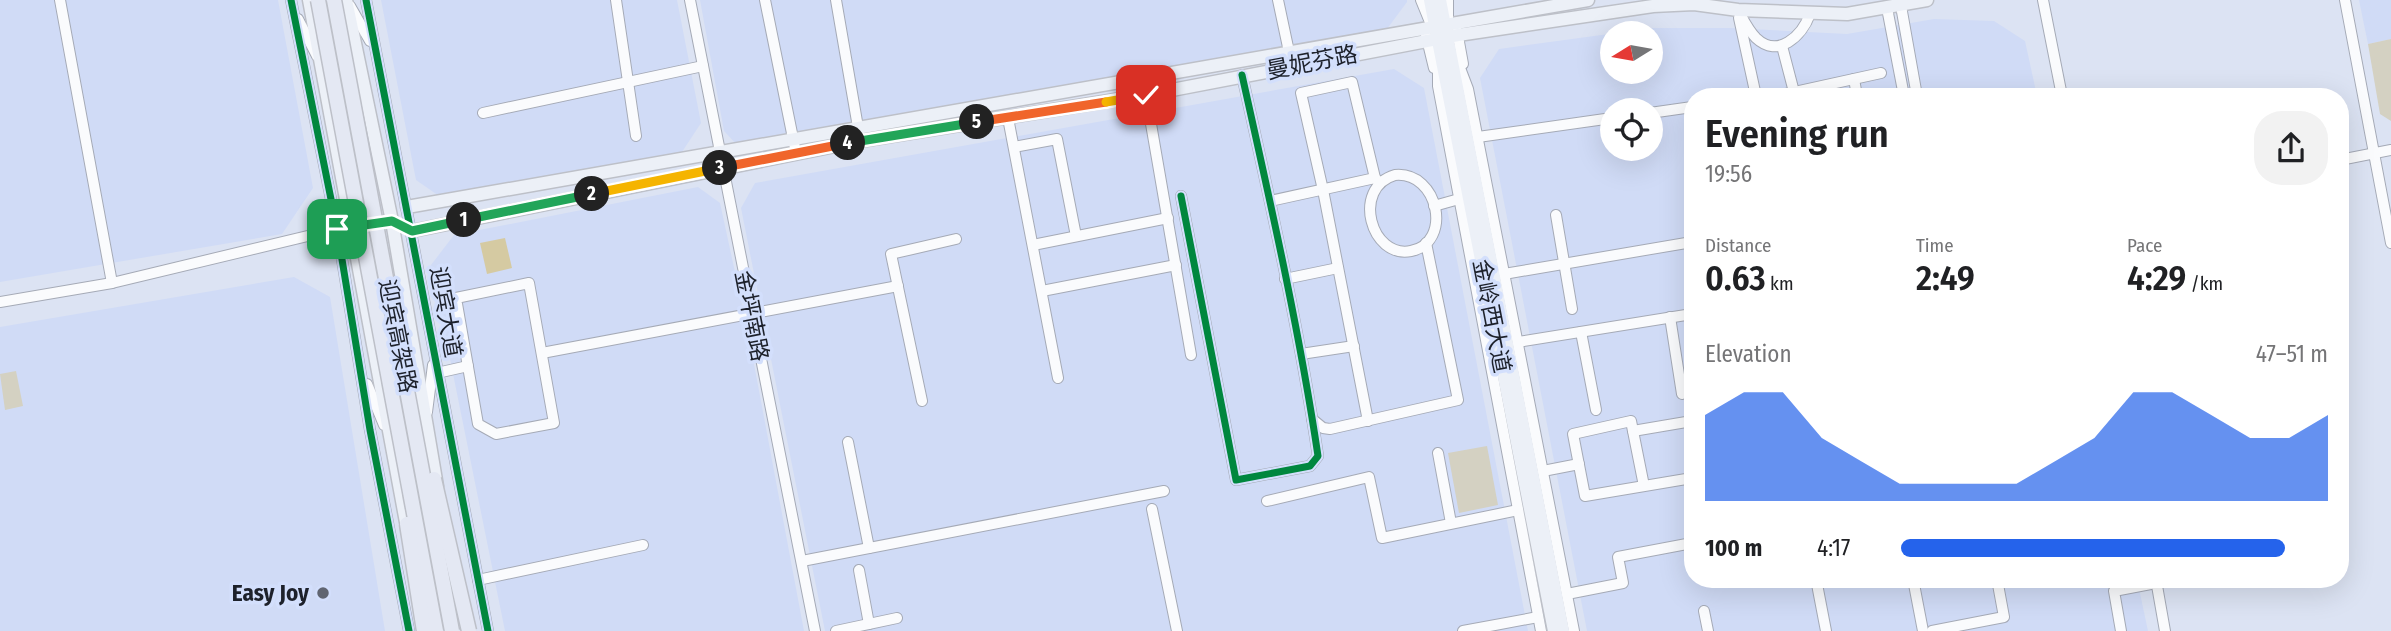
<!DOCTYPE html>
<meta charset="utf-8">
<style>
body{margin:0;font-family:"Fira Sans Condensed","Noto Sans SC",sans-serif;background:#f2f2f2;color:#202124;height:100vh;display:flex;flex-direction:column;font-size:26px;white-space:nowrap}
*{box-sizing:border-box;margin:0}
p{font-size:23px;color:#757577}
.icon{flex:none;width:38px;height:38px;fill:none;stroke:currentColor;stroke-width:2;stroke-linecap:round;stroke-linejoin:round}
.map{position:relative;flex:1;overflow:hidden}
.panel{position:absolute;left:1684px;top:88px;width:665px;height:500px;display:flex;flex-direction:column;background:#fff;border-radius:28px;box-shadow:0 7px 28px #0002}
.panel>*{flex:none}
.needle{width:46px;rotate:259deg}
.fabs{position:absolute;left:1600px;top:21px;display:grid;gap:14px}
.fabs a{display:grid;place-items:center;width:63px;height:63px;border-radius:50%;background:#fff;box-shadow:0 7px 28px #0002;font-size:35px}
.pin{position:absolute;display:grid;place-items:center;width:60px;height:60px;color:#fff;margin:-30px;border-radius:14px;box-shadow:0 4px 10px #0006}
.km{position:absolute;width:35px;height:35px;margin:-18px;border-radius:50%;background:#222;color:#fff;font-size:19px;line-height:35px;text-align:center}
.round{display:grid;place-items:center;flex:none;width:74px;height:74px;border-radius:28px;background:#f2f2f2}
.overview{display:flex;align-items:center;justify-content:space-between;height:119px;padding:0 21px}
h1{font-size:38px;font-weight:600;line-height:52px}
.figures{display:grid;grid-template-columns:repeat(3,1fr);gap:10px;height:119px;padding:7px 21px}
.figures div{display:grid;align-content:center}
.figures b{font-size:35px;font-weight:600}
.figures small{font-size:19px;font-weight:400}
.figures p{font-size:19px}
.chart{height:196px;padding:14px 21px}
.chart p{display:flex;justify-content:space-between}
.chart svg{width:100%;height:126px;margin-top:7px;fill:#2563eb;opacity:.7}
ul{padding:0 21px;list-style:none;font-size:23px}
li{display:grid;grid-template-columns:112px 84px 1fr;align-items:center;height:52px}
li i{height:18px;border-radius:9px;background:#2563eb}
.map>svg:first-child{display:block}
</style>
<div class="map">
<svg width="2391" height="631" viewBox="0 0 2391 631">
<rect width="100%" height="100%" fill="#dce3f3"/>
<g fill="#d0dbf6" fill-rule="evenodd">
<polygon points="0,0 278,0 313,188 282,234 0,282"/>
<polygon points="381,0 677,0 701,123 682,152 442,198 416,180"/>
<polygon points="700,0 1407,0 1407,2 1384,33 738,146 724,131"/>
<polygon points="2359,0 2391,0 2391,39 2368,44"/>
<path d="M1934,19L1994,21L2025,41L2037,96H1692V579H2137L2148,631H1587L1480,78L1499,49L1653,28H1730L1847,34ZM1612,33H1650V72H1612ZM1612,110H1650V149H1612Z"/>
<polygon points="1394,69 1424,88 1528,631 825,631 741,208 755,183"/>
<polygon points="698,187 720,203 748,332 804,631 505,631 431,265 454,235"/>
<polygon points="294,277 330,297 385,631 0,631 0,327"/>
</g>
<g fill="#d4d1c2">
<polygon points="2391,39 2391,121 2380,114 2368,44"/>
<polygon points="16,371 23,406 5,410 0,374"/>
<polygon points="1487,446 1498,505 1459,513 1448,453"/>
</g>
<polygon fill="#d5caa2" points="505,238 512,268 487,274 480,243"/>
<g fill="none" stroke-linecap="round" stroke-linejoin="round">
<g stroke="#a5aab6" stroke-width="12">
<g id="minor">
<polyline points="60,0 112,283"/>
<polyline points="291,0 337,229 370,430 409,631"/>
<polyline points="366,0 488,631"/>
<polyline points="616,0 636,136"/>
<polyline points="690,0 815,631"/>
<polyline points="765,0 796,153"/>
<polyline points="836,0 859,133"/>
<polyline points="1278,0 1292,66"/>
<polyline points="1421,0 1430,22"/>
<polyline points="2043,0 2062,96"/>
<polyline points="2345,0 2391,243"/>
<polyline points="350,6 370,41"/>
<polyline points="1901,6 1917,96"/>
<polyline points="1887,8 1904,96"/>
<path d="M1738,10C1743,19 1748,30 1756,38C1778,59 1802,36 1810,14"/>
<polyline points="1739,18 1756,96"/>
<polyline points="298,19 317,56"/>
<polyline points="1448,20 1448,0"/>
<polyline points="1457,31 1463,64"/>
<polyline points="1426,35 1434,68"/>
<polyline points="1782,46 1794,92"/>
<polyline points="1455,55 1468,89 1574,631"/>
<polyline points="1438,60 1438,86 1541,631"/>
<polyline points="1854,79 1857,96"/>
<polyline points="1146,95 1191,355"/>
<polyline points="1776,96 1881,73"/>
<polyline points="483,113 703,66"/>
<polyline points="1650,113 1692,107"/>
<polyline points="1008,118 1058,378"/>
<polyline points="1478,137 1612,118"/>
<polyline points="1014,147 1057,139 1076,236"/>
<polyline points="2340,160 2391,150"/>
<path d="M1395,175C1439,171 1453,243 1411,251C1371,259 1351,188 1395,175Z"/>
<path d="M1181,196L1236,480L1310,466L1318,456C1299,328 1270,201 1242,75"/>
<polyline points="1270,201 1375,178"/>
<polyline points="1434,206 1459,199"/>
<polyline points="1556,215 1572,309"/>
<polyline points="370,224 392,221 412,231"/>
<polyline points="1033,245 1168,218"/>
<polyline points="1504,274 1692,242"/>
<polyline points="1285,279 1338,268"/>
<polygon points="529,283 554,423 496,434 478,424 456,298"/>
<polyline points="1042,291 1176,265"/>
<polyline points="0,302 112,283 341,228"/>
<polyline points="1670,317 1682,394"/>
<polyline points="1581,332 1596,410"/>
<polyline points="1518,342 1692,314"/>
<polyline points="542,353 898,286"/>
<polyline points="1301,354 1354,346"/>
<polyline points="437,373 468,366"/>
<polyline points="367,384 384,425"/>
<polyline points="922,401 891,254 956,239"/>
<polyline points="427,412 433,365"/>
<polyline points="1312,419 1323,428 1330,429 1458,400 1426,243"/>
<polyline points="1368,421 1323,190 1301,93 1352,82 1375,178 1380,183"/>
<polyline points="1633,431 1692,421"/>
<polyline points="848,442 869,548"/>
<polyline points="1438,453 1451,523"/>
<polyline points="1543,471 1579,464"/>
<polyline points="1644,486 1631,421 1573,434 1585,496 1692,478"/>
<polyline points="1267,501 1369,477 1382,538 1518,510"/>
<polyline points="1152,509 1177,631"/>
<polyline points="802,561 1164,491"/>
<polyline points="859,570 869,624"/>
<polyline points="1816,579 1826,631"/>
<polyline points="1913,579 1923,631"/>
<polyline points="478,580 643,545"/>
<polyline points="2156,580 2165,631"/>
<polyline points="1567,594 1623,583 1618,557 1692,543"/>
<polyline points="1704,611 1708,631"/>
<polyline points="836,631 897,618"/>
<polyline points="1463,631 1538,617"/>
<polyline points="1932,631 2004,617 1997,579"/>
<polyline points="2121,631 2114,591 2156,583"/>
</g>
</g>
<g stroke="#bdc0c8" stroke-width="15">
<g id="major">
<polyline points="309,0 408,533"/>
<polyline points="346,0 392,221 437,486"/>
<polyline points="1430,0 1554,631"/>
<polyline points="1440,0 1563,631"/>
<polyline points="407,207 1588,0"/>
<polyline points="412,231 860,141 1146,95 1458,35 1653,6 1694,4 1738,10 1847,14 1927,0"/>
</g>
</g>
<use href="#minor" stroke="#fafbfd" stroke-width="10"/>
<use href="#major" stroke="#ecf0f7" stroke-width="12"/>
<g stroke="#bdc0c8" stroke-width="17" stroke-linecap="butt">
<g id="highway-bridge">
<polyline points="318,0 436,631"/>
<polyline points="334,0 452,631"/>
<polyline points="434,479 469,631"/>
<polyline points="407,524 424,631"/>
</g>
</g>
<use href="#highway-bridge" stroke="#e4e8f3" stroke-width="14"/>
<g stroke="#d3dffc" stroke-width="11">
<g id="cycleway">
<polyline points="291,0 337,229 370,430 409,631"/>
<polyline points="366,0 488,631"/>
<path d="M1181,196L1236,480L1310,466L1318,456C1299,328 1270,201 1242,75"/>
</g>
</g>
<use href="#cycleway" stroke="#00873e" stroke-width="7"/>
</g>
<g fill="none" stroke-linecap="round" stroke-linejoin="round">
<g stroke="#fff" stroke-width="14">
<polyline id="split-1" points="337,229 392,221 412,231 464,220"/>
</g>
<g stroke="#fff" stroke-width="14">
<polyline id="split-2" points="464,220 592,194"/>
</g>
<g stroke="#fff" stroke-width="14">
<polyline id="split-3" points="592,194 720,168"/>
</g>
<g stroke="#fff" stroke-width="14">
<polyline id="split-4" points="720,168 848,143"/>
</g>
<g stroke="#fff" stroke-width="14">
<polyline id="split-5" points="848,143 977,122"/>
</g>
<g stroke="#fff" stroke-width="14">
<polyline id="split-6" points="977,122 1106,102"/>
</g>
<g stroke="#fff" stroke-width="14">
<polyline id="split-7" points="1106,102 1146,95"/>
</g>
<use href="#split-1" stroke="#22a559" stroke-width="9"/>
<use href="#split-2" stroke="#22a559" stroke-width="9"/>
<use href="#split-3" stroke="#f5b400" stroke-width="9"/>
<use href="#split-4" stroke="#f0652b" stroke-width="9"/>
<use href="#split-5" stroke="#22a559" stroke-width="9"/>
<use href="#split-6" stroke="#f0652b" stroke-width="9"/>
<use href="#split-7" stroke="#f5b400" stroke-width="9"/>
</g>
<circle fill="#606571" stroke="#d3dffc" stroke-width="2.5" cx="323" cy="593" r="7"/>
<g text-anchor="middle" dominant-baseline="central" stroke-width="7" stroke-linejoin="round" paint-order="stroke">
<g font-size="23" fill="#1d212b" stroke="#d3dffc">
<text transform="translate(1312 62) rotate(-11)">曼妮芬路</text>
<text transform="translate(446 312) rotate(80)">迎宾大道</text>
<text transform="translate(752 316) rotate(79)">金坪南路</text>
<text transform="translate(1492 316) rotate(79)">金岭西大道</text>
<text transform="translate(398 336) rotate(79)">迎宾高架路</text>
</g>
<g font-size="23" font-weight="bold" fill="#1d212b" stroke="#d3dffc" text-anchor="end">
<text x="309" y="593">Easy Joy</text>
</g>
</g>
</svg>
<div class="fabs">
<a><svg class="needle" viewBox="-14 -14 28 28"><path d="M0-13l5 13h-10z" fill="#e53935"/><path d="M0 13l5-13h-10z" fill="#757577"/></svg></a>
<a><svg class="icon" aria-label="locate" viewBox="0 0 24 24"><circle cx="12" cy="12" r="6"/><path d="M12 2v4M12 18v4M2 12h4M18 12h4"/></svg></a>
</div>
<div class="pin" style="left:337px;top:229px;background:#1e9e55"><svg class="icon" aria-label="arrive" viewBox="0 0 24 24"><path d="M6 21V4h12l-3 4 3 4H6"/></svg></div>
<div class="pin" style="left:1146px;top:95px;background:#d93025"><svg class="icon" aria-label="check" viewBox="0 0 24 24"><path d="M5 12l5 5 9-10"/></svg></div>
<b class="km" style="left:464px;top:220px">1</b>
<b class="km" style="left:592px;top:194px">2</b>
<b class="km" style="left:720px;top:168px">3</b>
<b class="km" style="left:848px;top:143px">4</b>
<b class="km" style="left:977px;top:122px">5</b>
<section class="panel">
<div class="overview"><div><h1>Evening run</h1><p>19:56</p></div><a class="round"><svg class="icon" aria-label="share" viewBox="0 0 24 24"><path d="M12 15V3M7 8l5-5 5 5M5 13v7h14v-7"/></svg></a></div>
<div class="figures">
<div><p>Distance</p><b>0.63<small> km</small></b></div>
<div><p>Time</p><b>2:49</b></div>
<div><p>Pace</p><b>4:29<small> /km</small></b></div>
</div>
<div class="chart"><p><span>Elevation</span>47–51 m</p>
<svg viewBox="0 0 160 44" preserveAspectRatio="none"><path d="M0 44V14L10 6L20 6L30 22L40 30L50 38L60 38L70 38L80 38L90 30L100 22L110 6L120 6L130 14L140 22L150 22L160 14V44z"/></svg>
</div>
<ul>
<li><b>100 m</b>4:17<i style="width:90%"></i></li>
</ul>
</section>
</div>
